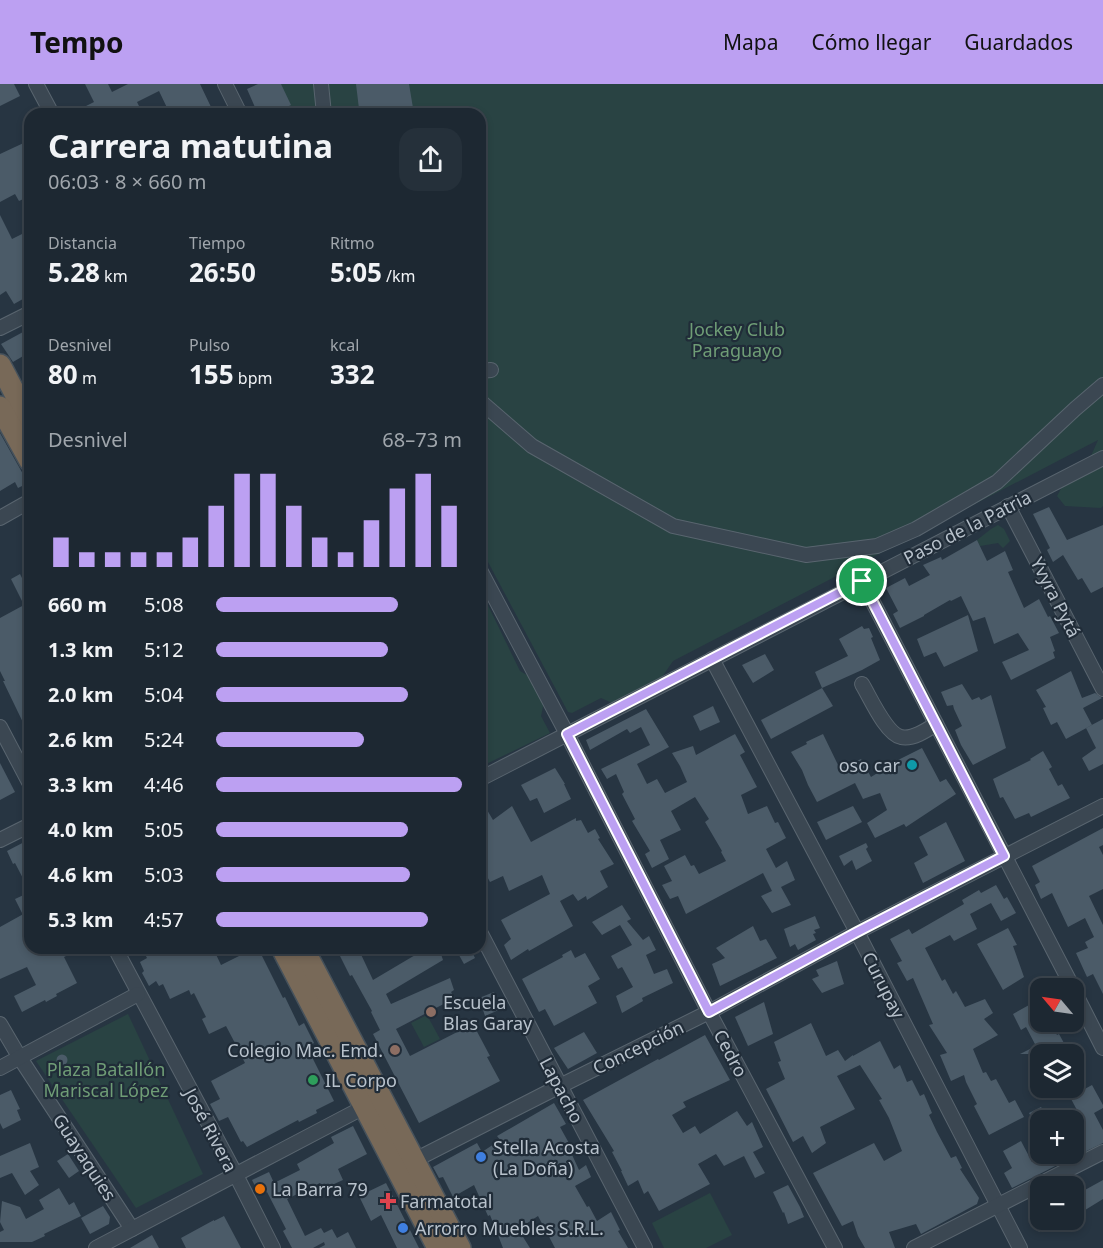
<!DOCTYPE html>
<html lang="es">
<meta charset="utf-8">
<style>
body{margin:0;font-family:"Noto Sans",sans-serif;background:#25303a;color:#f1f3f6;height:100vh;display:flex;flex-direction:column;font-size:22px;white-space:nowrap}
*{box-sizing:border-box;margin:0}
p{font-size:20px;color:#a0a6ac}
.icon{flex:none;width:33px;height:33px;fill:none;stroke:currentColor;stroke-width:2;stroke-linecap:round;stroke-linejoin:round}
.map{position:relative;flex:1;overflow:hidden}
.drawer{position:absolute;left:24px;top:24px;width:462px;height:846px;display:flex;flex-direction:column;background:#1d2832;border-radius:18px;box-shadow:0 3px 9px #0003,0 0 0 2px #3b444d}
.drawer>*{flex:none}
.needle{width:39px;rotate:299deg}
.buttons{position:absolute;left:1030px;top:894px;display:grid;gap:12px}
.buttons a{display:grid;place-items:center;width:54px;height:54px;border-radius:12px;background:#1d2832;box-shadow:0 3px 9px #0003,0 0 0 2px #3b444d;font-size:30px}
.pin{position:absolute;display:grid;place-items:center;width:51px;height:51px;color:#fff;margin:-26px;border:3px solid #fff;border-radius:50%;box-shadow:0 2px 6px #0007}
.round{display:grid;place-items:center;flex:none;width:63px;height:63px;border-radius:18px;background:#25303a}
.summary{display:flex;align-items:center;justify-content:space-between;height:102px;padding:0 24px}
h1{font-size:33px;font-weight:700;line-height:45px}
.metrics{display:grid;grid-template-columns:repeat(3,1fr);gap:9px;height:102px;padding:6px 24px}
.metrics div{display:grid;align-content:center}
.metrics b{font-size:26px;font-weight:700}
.metrics small{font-size:16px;font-weight:400}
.metrics p{font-size:16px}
.chart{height:168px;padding:12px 24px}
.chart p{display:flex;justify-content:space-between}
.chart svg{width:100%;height:108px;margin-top:6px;stroke:#bca0f2;stroke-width:6}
ul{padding:0 24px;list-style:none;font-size:20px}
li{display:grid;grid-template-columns:96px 72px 1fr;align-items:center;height:45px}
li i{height:15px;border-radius:8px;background:#bca0f2}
header{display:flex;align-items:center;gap:36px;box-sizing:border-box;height:84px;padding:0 30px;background:#bca0f2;color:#111}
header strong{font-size:28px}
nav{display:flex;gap:33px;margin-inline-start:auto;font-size:21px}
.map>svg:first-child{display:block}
</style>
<header>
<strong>Tempo</strong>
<nav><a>Mapa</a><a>Cómo llegar</a><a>Guardados</a></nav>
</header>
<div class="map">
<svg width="1103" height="1164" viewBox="0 0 1103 1164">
<rect width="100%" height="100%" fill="#273542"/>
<g fill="#294343">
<polygon points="263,0 1103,0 1103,422 1101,424 1065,422 1057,412 1063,401 1083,390 1098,356 673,577 660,596 621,623 601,614 572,629 568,628 480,463 480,30 292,30 276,21"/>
<polygon points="998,441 1004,445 1010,457 1003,464 998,459 980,462 977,456 991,445"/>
<polygon points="480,505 520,587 537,597 544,618 541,632 550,649 480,683"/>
<polygon points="128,930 203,1090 136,1124 36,977"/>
<polygon points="427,931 440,955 424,963 411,939"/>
<polygon points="710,1109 732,1151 706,1164 664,1164 652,1139"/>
</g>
<g fill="#4b5b68">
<polygon points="0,0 14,0 20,12 0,22"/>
<polygon points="85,0 108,0 112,8 128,0 200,0 211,23 196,30 170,30 159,7 137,18 143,30 70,30 94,18"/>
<polygon points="258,0 281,0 291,21 272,30 258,30 247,5"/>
<polygon points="356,0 409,0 414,30 372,30 369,22 359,25"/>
<polygon points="30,56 30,112 19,117 15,110 0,118 0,70"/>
<polygon points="0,131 12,155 30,146 30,158 23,161 30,176 30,211 14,220 6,207 0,211"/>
<polygon points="23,248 30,261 30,268 13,278 1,260"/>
<polygon points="0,349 28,399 18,404 15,398 0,407"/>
<polygon points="1049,423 1067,456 1103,441 1103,503 1091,509 1082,494 1078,496 1063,471 1053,478 1047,466 1050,464 1033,430"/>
<polygon points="977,456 987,477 1005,467 1013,486 1008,488 1024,524 1039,515 1048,533 1050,532 1059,549 1050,553 1055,567 1053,568 1055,574 1011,596 1002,578 1029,566 1018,549 994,560 985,533 973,537 961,512 951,517 950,516 924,531 924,532 900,544 893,530 898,527 886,504 905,494 909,502 930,491 923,481 941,473 942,476"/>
<polygon points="20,490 30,510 30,653 3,597 5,597 0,587 0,534 24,521 11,495"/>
<polygon points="968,531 978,567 944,583 936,568 924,573 917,555"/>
<polygon points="862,542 864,545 869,544 873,553 871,554 880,576 862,586 822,604 815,588 848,572 839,555"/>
<polygon points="765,570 774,586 753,599 742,581"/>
<polygon points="1071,587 1082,614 1095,609 1102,614 1083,624 1092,641 1066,655 1057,638 1051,641 1043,624 1046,623 1036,606"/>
<polygon points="962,600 972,616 979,613 981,616 991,611 1006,664 973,681 961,661 955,646 962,642 954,625 953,621 947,622 941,608"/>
<polygon points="822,604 833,622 771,655 761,636"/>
<polygon points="713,622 720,638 700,647 693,632"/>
<polygon points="646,625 669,663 637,680 647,700 657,695 665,709 687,698 680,682 672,669 693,662 696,671 735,650 745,668 740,671 757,703 741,711 748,730 767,722 775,739 778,738 786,754 766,765 776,784 787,777 795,796 781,803 791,821 772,829 761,812 772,807 763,789 686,830 678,812 670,815 662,801 672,797 664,782 685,771 691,782 694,781 699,790 726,777 721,768 722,767 705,738 709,735 695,713 671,727 681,746 660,756 669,775 652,784 645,770 650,767 632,737 635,735 622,710 624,708 616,690 607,695 601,685 650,661 641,643 630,649 627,645 590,666 586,656"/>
<polygon points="1103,635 1103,680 1089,687 1082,674 1096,664 1086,644"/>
<polygon points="823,650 840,685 861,675 871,693 892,680 892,679 922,664 940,698 946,695 956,710 906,743 904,740 875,754 867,739 887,726 880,709 863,715 855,699 817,718 808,701 802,686 791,668 807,660 806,658"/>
<polygon points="1043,667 1052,683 1049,685 1058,702 1062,700 1070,714 1031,733 1029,729 1015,735 1003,713 1000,714 993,695 1031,676 1030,675"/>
<polygon points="0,679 15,708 0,716"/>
<polygon points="555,684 565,700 564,700 571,715 544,729 537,714 530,717 521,701"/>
<polygon points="480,714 493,736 512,722 531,758 576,734 576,737 581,736 588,749 595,745 600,754 598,755 614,780 600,787 608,803 587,816 586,812 578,817 573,810 560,817 573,842 529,867 528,865 511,876 504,861 511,855 501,836 550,810 542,791 509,807 503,792 490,798 480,779"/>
<polygon points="853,722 862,738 826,756 817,738"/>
<polygon points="946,738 965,777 923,799 914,779 928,771 919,753"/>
<polygon points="1103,744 1103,761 1099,763 1103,771 1103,805 1089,812 1103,841 1103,910 1093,890 1087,893 1076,869 1088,864 1085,858 1094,853 1085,834 1068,843 1052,809 1041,815 1035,801 1040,798 1032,782"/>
<polygon points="30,755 30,824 22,829 15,815 30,808 15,779 13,780 7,767"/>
<polygon points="866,759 868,763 866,765 872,777 856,786 852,776 844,782 839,772"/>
<polygon points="996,801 1004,815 1007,813 1016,829 1001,837 991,819 970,830 977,845 954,857 950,851 925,864 942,897 945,895 953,910 956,907 965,923 985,915 993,929 984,935 998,951 973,965 983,989 986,988 991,997 996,995 1009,1019 1015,1016 1024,1033 989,1051 974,1022 977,1020 966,998 964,991 951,997 940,971 947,969 929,941 933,940 913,894 907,897 897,879 902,877 890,855 909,845 912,850 964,820 962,816 979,806 981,809"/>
<polygon points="622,821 631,835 627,837 643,856 649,852 656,866 646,871 654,890 667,885 673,899 642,914 643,917 622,929 616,912 633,903 622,883 618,885 611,872 632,861 620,841 602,851 592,838"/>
<polygon points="27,828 30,834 30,864 62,864 66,872 64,873 77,899 56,910 57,912 46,918 45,916 22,928 14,912 36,901 27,883 0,895 0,843"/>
<polygon points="815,832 820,844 814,846 816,849 813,850 816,856 798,866 795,860 790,863 784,845"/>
<polygon points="753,842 760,857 766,855 777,874 720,902 712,880 725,874 716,864"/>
<polygon points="1008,844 1017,861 1013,862 1024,893 1003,906 977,860"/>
<polygon points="142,864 213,864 221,881 241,871 238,864 258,864 283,914 285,913 299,942 304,939 314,959 307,963 334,1017 316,1026 317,1029 299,1038 298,1036 247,1063 243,1057 241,1058 228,1033 219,1037 210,1020 220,1015 211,997 245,979 236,961 226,942 209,950 202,935 206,933 194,909 191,911 189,906 170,915 163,900 159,902 156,897 149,902 142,889 144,887 140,878 147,874"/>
<polygon points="336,864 358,864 373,896 427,864 439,864 443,876 386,910 391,920 450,894 454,906 451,908 455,914 396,945 410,972 473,940 490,972 487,973 500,997 419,1039 373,950 380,946 371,928 372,927 352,891 350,892"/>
<polygon points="455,864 470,864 475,874 464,880"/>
<polygon points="571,866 575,874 585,869 600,895 588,902 597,919 554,942 545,925 539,928 522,895 563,873 562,871"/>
<polygon points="837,877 844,900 822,909 812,895 819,892 816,886"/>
<polygon points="494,908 501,925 485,932 479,914"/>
<polygon points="1038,916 1041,923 1041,938 1050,938 1057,951 1059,950 1070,970 1041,970 1041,993 1029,970 1020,970 1036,962 1026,943 1021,946 1013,930"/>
<polygon points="764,918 773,950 748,962 735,933"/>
<polygon points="811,939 826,972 838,966 845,977 853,971 853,972 880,957 894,985 900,981 907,998 912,996 920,1012 924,1010 932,1029 929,1031 937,1048 951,1074 956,1072 962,1084 960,1085 979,1114 977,1120 921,1150 916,1140 889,1148 895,1164 865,1164 858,1152 853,1137 842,1142 813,1089 874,1059 884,1077 902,1067 889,1034 879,1016 882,1015 860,981 837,992 855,1025 820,1043 826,1059 812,1069 803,1052 793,1058 766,1005 785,995 778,978 781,977 774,958"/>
<polygon points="584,948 597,969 568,985 554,964"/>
<polygon points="705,951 730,996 683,1018 686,1023 672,1031 683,1049 695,1042 700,1050 737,1027 747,1042 752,1038 763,1063 753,1068 765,1089 755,1094 744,1072 724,1082 716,1070 698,1080 710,1100 659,1127 648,1107 644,1110 638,1096 628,1102 621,1087 622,1087 612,1068 614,1067 583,1016 658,975 659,976"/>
<circle cx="62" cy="976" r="5.5"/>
<polygon points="1092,1001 1103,1021 1103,1024 1094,1029 1103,1046 1103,1059 1074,1073 1074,1050 1086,1043 1070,1013"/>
<polygon points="11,1006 20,1025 17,1026 21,1036 3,1045 0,1039 0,1011"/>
<polygon points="554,1019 566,1040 560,1043 570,1061 568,1062 579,1086 586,1081 591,1093 575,1102 587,1123 589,1122 597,1137 611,1128 620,1146 618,1147 628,1164 555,1164 538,1132 518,1145 530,1164 503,1164 490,1131 488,1132 474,1101 453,1113 443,1093 439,1094 433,1083 477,1059 482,1068 500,1056 497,1052"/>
<polygon points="1041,1023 1049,1036 1041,1036 1041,1052 1029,1029"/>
<polygon points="353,1042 367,1070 338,1085 343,1096 323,1105 320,1099 287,1115 305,1152 321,1144 324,1149 332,1145 337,1154 348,1148 356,1164 319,1164 325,1161 324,1158 313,1164 292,1164 283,1147 286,1145 267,1108 260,1112 252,1096 269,1088 274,1099 300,1086 297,1080 334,1059 331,1053"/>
<polygon points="1021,1057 1032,1078 1048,1070 1066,1070 1069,1075 1012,1104 1004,1089 1012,1084 1003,1067"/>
<polygon points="30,1059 39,1083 30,1087 39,1101 25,1111 12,1089 0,1094 0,1072"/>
<polygon points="68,1070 79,1087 69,1094 57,1077"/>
<polygon points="1103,1096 1103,1115 1077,1131 1074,1124 1074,1112"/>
<polygon points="386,1099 411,1148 419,1164 397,1164 381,1131 371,1137 359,1112"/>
<polygon points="788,1101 800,1123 804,1133 788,1140 784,1128 783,1129 773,1108"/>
<polygon points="59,1104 69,1121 74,1118 81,1132 44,1150 45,1152 32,1158 0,1158 0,1148 4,1146 0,1138 2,1117 20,1123 26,1135 44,1125 39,1116"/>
<polygon points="103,1122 110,1133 109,1140 90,1150 81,1134"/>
<polygon points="224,1132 241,1164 186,1164 181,1154 214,1136 214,1137"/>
<polygon points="1031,1136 1059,1136 1039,1148"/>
<polygon points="152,1151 159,1164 130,1164"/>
</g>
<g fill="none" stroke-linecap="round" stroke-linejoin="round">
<g stroke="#59656f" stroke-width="16">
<g id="minor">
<polyline points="36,0 52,30"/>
<polyline points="225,0 240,30"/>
<polyline points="321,0 324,30"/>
<polyline points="0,244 30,229"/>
<polyline points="480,287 491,286"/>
<polyline points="480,317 532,362 673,442 806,471 877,462 916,445 997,398 1075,325 1103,301"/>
<polyline points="1008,422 1103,605"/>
<polyline points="0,434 30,417"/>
<polyline points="480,486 567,650 709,928 835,1164"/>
<polyline points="862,497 1073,904"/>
<polyline points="712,575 857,848 1020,1164"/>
<path d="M862,600C870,613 886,650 901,653C912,656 927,646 936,640"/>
<polyline points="0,643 30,700"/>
<polyline points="480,695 1103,374"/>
<polyline points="0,756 30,741"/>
<polyline points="480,848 645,1164"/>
<polyline points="115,864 236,1091 273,1164"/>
<polyline points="1074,907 1103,964"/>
<polyline points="0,940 20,974 132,1145"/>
<polyline points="0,984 138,910"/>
<polyline points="409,1079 560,1002 709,928 857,848 1103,722"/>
<polyline points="96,1164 370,1020"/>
<polyline points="914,1164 1103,1068"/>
</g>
</g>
<g stroke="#46525c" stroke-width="24">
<g id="highway">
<polyline points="0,281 30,338"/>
<polyline points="0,323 30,377"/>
<polyline points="282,864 438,1164"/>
<polyline points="303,864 460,1164"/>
</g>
</g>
<use href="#minor" stroke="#3b4752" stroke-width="14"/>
<use href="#highway" stroke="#786958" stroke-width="21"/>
</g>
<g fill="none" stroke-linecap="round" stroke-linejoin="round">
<g stroke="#fff" stroke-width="12">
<polygon id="route" points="862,497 1004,772 857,848 709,928 567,650"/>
</g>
<use href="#route" stroke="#bca0f2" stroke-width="8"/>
</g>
<circle fill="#0f9aa8" stroke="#202c38" stroke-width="2" cx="912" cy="681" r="6"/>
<g fill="#8d6e63" stroke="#202c38" stroke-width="2">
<circle cx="431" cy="928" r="6"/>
<circle cx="395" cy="966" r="6"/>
</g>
<circle fill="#2e9e5b" stroke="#202c38" stroke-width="2" cx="313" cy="996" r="6"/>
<g fill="#3f7fe0" stroke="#202c38" stroke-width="2">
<circle cx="481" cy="1073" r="6"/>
<circle cx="403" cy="1144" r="6"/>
</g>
<circle fill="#e8710a" stroke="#202c38" stroke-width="2" cx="260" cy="1105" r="6"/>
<path fill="#e0444e" stroke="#202c38" stroke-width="2" d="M385 1108h6v6h6v6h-6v6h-6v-6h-6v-6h6z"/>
<g text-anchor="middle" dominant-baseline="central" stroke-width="4.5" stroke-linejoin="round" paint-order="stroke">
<g font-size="18" fill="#6f9d76" stroke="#202c38">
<text x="737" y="245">Jockey Club<tspan x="737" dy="21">Paraguayo</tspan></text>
<text x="106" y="985">Plaza Batallón<tspan x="106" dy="21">Mariscal López</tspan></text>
</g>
<g font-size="18" fill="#b8c2cc" stroke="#202c38">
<text transform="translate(967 443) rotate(-27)">Paso de la Patria</text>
<text transform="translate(1056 513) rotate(63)">Yvyra Pytá</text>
<text transform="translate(884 901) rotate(63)">Curupay</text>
<text transform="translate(638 963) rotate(-26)">Concepción</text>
<text transform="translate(731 969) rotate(62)">Cedro</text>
<text transform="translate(562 1006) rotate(62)">Lapacho</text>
<text transform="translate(211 1046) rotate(62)">José Rivera</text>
<text transform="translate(85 1073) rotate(57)">Guayaquies</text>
</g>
<g font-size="18" fill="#b8c2cc" stroke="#202c38" text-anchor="start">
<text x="900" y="681" text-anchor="end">oso car</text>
<text x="443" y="918">Escuela<tspan x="443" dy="21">Blas Garay</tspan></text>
<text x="383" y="966" text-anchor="end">Colegio Mac. Emd.</text>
<text x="325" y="996">IL Corpo</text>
<text x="493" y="1063">Stella Acosta<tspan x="493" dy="21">(La Doña)</tspan></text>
<text x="272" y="1105">La Barra 79</text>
<text x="400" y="1117">Farmatotal</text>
<text x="415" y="1144">Arrorro Muebles S.R.L.</text>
</g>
</g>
</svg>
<div class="buttons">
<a><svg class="needle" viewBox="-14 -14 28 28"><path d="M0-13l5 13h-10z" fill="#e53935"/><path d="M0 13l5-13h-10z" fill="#a0a6ac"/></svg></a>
<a><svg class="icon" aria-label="layers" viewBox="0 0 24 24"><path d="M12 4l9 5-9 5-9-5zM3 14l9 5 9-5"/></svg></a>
<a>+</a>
<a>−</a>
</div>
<div class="pin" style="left:862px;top:497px;background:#1e9e55"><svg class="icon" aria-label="arrive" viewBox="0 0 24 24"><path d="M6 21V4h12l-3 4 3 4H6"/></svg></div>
<section class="drawer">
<div class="summary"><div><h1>Carrera matutina</h1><p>06:03 · 8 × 660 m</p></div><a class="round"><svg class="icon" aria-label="share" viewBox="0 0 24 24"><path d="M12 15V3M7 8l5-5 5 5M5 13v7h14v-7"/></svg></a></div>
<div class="metrics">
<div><p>Distancia</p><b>5.28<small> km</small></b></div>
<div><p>Tiempo</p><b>26:50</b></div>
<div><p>Ritmo</p><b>5:05<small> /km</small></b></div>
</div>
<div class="metrics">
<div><p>Desnivel</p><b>80<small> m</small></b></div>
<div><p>Pulso</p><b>155<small> bpm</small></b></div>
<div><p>kcal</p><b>332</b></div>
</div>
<div class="chart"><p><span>Desnivel</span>68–73 m</p>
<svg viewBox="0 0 160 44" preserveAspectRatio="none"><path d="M5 44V32M15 44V38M25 44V38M35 44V38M45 44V38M55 44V32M65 44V19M75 44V6M85 44V6M95 44V19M105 44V32M115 44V38M125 44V25M135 44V12M145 44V6M155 44V19"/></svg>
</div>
<ul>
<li><b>660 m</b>5:08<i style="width:74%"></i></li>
<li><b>1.3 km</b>5:12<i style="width:70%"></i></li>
<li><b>2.0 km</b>5:04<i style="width:78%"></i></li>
<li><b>2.6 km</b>5:24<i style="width:60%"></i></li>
<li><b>3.3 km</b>4:46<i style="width:100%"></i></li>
<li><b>4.0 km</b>5:05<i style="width:78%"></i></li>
<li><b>4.6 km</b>5:03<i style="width:79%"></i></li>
<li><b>5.3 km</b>4:57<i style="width:86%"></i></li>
</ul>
</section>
</div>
